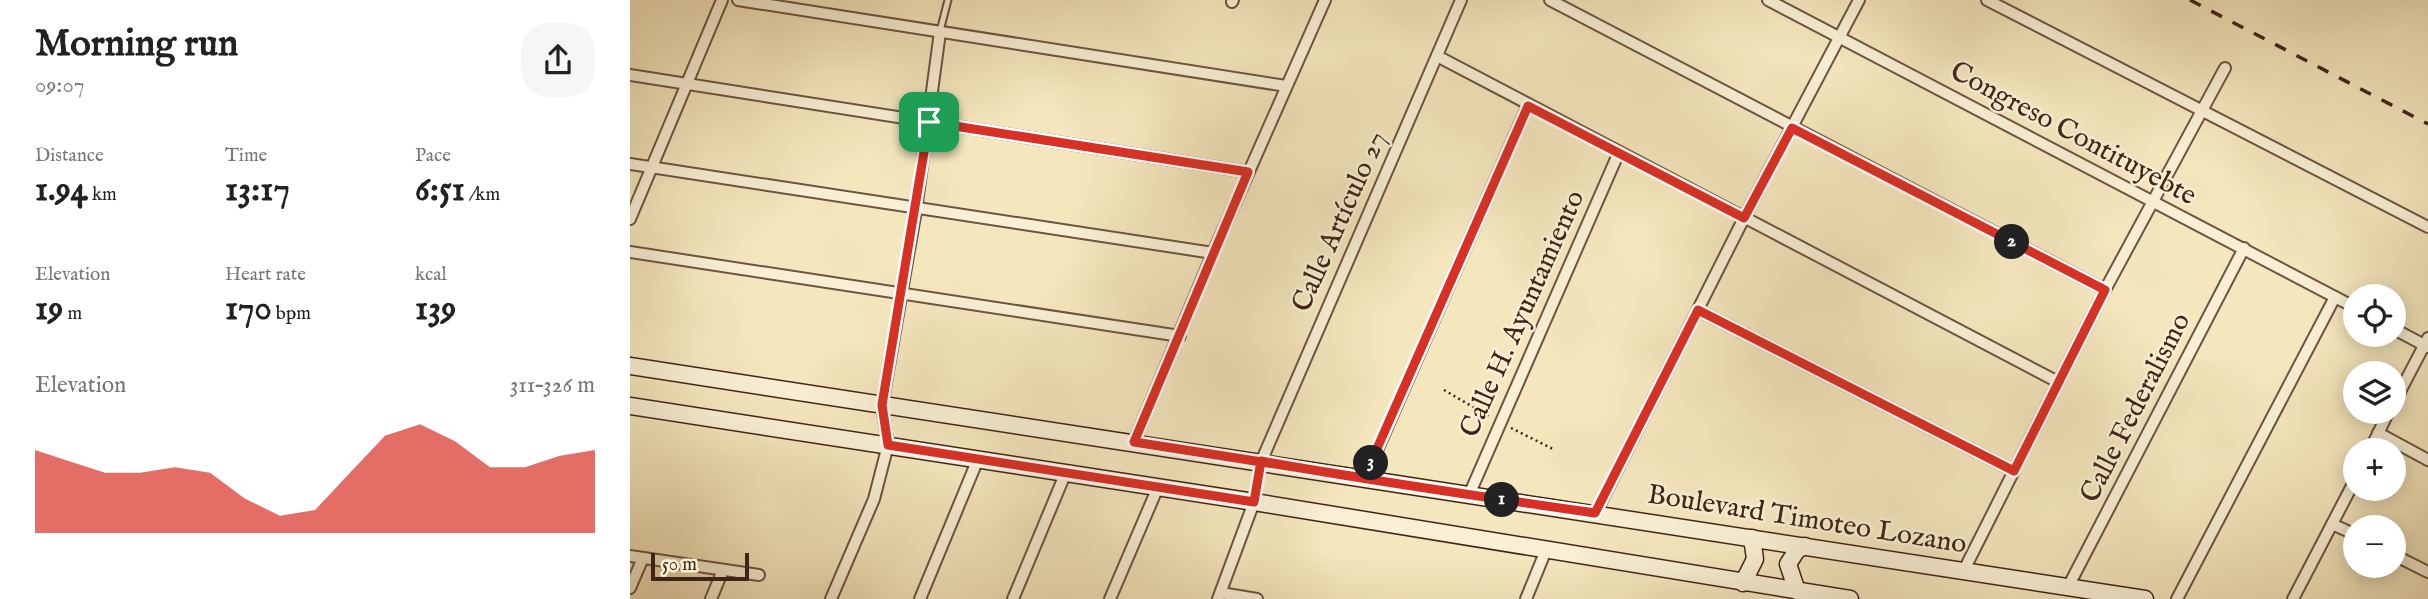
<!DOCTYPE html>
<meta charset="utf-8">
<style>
body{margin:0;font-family:"IM FELL English",serif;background:#f6f6f6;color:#222;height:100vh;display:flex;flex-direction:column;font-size:26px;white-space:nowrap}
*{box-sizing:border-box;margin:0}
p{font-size:23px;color:#767676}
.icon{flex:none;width:38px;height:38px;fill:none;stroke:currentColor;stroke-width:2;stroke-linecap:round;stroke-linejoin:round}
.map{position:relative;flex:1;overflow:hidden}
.details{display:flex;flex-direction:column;background:#fff;width:630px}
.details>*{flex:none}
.fabs{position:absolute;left:1713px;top:284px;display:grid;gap:14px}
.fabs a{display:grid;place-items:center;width:63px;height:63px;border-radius:50%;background:#fff;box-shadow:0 4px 18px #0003;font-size:35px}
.scale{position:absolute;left:21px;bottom:18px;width:98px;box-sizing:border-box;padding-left:7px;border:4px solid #402416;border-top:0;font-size:19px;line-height:24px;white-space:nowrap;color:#402416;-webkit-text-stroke:5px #f8efd4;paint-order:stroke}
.pin{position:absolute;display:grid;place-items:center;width:60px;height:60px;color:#fff;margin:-30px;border-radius:14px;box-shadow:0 4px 10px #0006}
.km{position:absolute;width:35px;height:35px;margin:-18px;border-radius:50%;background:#222;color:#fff;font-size:19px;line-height:35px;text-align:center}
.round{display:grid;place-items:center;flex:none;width:74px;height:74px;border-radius:28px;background:#f6f6f6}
.overview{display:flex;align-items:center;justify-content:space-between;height:119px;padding:0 35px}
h1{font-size:38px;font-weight:700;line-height:52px}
.stats{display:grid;grid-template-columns:repeat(3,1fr);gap:10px;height:119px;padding:7px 35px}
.stats div{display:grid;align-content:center}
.stats b{font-size:35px;font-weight:700}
.stats small{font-size:19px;font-weight:400}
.stats p{font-size:19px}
.chart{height:196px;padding:14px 35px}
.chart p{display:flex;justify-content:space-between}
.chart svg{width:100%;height:126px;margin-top:7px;fill:#d93025;opacity:.7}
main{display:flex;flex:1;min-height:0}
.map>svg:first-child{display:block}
</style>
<main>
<section class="details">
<div class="overview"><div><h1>Morning run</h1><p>09:07</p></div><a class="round"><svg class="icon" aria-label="share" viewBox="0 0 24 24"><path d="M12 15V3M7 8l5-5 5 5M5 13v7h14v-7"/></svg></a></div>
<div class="stats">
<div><p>Distance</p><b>1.94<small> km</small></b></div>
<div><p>Time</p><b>13:17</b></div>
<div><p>Pace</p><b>6:51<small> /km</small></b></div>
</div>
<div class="stats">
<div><p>Elevation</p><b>19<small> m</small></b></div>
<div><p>Heart rate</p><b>170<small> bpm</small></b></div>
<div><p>kcal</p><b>139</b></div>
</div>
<div class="chart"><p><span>Elevation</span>311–326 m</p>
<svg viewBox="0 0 160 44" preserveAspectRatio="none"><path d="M0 44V15L10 19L20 23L30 23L40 21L50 23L60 32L70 38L80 36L90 23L100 10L110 6L120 12L130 21L140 21L150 17L160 15V44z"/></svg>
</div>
</section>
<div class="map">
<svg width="1798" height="599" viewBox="0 0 1798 599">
<rect width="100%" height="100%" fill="#f4e6bd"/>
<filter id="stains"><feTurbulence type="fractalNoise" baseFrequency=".00286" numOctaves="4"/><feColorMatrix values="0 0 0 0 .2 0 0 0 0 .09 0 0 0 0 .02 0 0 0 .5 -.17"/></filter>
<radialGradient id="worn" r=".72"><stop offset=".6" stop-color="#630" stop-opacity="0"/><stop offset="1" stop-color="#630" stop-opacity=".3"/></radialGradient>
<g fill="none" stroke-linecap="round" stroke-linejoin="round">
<g stroke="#6d5440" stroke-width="9">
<polyline id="lane" points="310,31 318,0"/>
</g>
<g stroke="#6d5440" stroke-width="14">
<g id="street">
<polyline points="108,0 656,86"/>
<polyline points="920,0 1475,290"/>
<polyline points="1138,0 1726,308"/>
<polyline points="1357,0 1798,227"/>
<polyline points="602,2 603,0"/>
<polyline points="807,56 1428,382"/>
<polyline points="0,75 618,172"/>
<polyline points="0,164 583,253"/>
<polyline points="0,219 92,0"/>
<polyline points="0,252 550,336"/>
<polyline points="1068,310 1384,471"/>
<polyline points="1764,329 1798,347"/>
<polyline points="1764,403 1798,338"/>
<polyline points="1748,433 1798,460"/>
<polyline points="504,442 583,253 695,0"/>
<polyline points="1740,450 1759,411"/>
<polyline points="631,462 831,0"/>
<polyline points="735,478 898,105"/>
<polyline points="839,495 989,152"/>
<polyline points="965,514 1114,218 1229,0"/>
<polyline points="1702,524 1726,535"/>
<polyline points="1764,555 1798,572"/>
<polyline points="0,556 129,575"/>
<polyline points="1333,572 1475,290 1595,68"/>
<polyline points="1438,587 1614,248"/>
<polyline points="0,588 13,558"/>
<polyline points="591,593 627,599"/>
<polyline points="81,599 93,570"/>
<polyline points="201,599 244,499 258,445 252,406 286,210 310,32"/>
<polyline points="290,599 348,459"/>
<polyline points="383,599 436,472"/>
<polyline points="480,599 528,487"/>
<polyline points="588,599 624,502"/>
<polyline points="896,599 916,550"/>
<polyline points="1547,599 1705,297"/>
<polyline points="1663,599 1726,478"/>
</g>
</g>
<g stroke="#402416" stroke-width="19">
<g id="secondary">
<polyline points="0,366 1515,599"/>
<polyline points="0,406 624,502 1220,599"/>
<polyline points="1113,583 1125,559 1122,538"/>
<polyline points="1167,591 1158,564 1167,550 1175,546"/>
</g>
</g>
<g stroke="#402416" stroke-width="2.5" stroke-dasharray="2 3.5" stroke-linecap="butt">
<polyline points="814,390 860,417"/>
<polyline points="881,428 923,449"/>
<polyline points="626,489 628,475"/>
</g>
<use href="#lane" stroke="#f8efd4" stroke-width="5"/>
<use href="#street" stroke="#f8efd4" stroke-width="10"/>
<use href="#secondary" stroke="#f8efd4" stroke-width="16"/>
<polyline stroke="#402416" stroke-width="3.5" stroke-dasharray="12 12" stroke-linecap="butt" points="1560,0 1798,124"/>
</g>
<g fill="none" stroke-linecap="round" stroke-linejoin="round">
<g stroke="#fff" stroke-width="14">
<path id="route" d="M299,122L252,405L258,445L624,502L631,461C742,481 853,497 965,513L1068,310L1384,471L1475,290L1162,128L1114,218L898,106L734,478L504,442L618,172L299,122"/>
</g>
<use href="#route" stroke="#d93025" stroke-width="9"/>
</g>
<g text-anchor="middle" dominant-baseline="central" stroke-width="5" stroke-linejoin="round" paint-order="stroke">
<g font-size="28" fill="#402416" stroke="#f8efd4">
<text transform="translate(1443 134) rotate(28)">Congreso Contituyebte</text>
<text transform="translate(710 222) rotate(-66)">Calle Artículo 27</text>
<text transform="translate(893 314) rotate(-66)">Calle H. Ayuntamiento</text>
<text transform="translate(1506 408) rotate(-63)">Calle Federalismo</text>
<text transform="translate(1177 520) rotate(9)">Boulevard Timoteo Lozano</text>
</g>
</g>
<rect width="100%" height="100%" filter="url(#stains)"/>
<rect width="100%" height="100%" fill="url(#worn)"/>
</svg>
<div class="fabs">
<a><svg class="icon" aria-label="locate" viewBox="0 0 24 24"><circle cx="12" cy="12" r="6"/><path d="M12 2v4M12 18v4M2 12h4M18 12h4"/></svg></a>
<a><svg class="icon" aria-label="layers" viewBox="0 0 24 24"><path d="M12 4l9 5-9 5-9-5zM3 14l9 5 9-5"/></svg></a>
<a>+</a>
<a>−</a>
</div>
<div class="scale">50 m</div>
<div class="pin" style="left:299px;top:122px;background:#1e9e55"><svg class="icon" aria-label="arrive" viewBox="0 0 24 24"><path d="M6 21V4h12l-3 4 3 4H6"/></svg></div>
<b class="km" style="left:872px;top:500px">1</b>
<b class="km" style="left:1382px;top:242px">2</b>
<b class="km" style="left:741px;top:463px">3</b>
</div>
</main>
